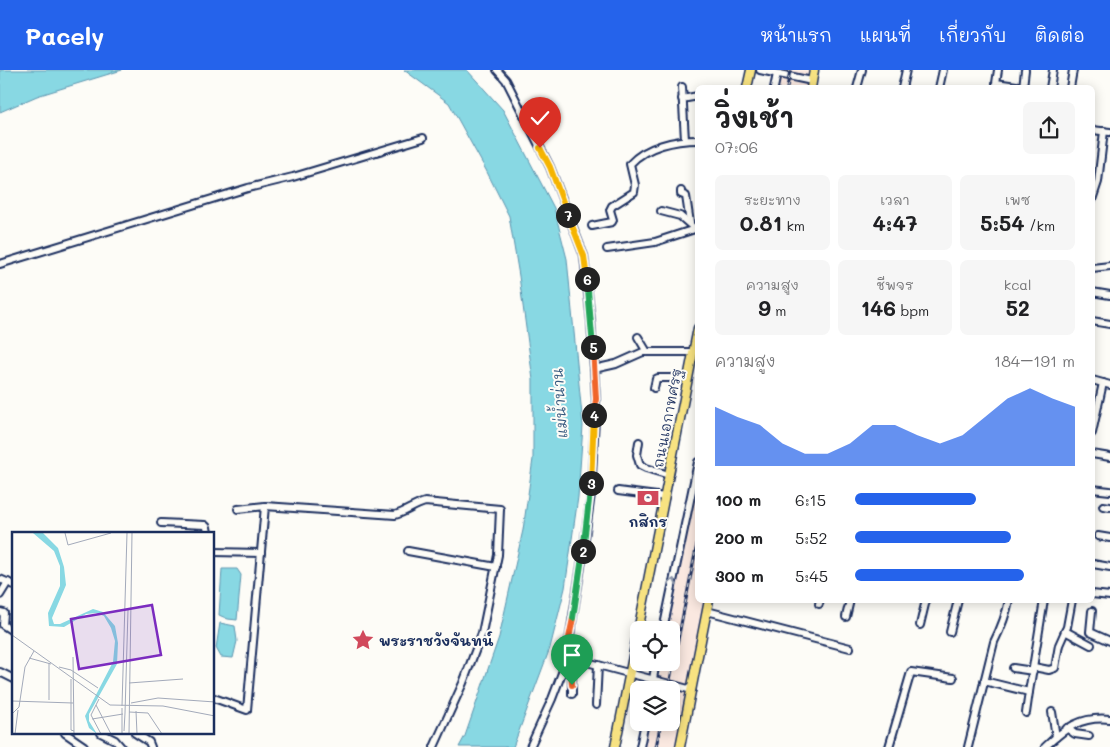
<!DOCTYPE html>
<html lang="th">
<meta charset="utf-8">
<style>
body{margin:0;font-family:Mali,"Playpen Sans Thai",sans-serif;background:#f6f6f6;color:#202124;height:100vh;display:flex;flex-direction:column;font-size:19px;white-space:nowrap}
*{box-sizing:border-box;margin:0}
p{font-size:16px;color:#757577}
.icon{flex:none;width:28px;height:28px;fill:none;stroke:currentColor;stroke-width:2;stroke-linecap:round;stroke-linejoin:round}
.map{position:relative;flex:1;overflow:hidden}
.details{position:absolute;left:695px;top:15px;width:400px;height:518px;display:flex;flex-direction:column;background:#fff;border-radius:8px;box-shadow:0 2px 12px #0003}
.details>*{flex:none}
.tools{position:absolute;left:630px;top:551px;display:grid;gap:10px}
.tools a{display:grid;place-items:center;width:50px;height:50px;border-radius:8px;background:#fff;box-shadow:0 2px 12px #0003;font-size:25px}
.pin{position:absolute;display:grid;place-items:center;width:42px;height:42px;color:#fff;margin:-51px -21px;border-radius:50% 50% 50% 0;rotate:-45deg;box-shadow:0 0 5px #0007}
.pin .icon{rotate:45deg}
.km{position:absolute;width:25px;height:25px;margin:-12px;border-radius:50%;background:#222;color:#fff;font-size:14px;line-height:25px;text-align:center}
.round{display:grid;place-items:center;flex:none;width:52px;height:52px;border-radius:8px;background:#f6f6f6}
.headline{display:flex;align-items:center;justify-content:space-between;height:85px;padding:0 20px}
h1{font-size:28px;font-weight:700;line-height:38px}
.metrics{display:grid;grid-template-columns:repeat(3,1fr);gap:8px;height:85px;padding:5px 20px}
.metrics div{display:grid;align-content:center;border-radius:8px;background:#f6f6f6;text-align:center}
.metrics b{font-size:21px;font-weight:700}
.metrics small{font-size:14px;font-weight:400}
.metrics p{font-size:14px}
.chart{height:140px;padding:10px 20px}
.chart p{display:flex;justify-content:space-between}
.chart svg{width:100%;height:90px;margin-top:5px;fill:#2563eb;opacity:.7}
ul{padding:0 20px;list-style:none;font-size:16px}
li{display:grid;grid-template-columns:80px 60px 1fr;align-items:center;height:38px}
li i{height:12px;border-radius:6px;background:#2563eb}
header{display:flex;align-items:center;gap:30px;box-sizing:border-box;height:70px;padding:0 25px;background:#2563eb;color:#fff}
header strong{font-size:24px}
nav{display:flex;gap:28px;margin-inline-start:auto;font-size:18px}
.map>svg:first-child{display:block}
</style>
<header>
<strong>Pacely</strong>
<nav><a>หน้าแรก</a><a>แผนที่</a><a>เกี่ยวกับ</a><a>ติดต่อ</a></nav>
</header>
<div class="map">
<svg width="1110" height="677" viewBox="0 0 1110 677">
<rect width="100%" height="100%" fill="#fdfcf7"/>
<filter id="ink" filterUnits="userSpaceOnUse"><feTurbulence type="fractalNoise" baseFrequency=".02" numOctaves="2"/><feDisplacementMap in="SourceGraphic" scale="10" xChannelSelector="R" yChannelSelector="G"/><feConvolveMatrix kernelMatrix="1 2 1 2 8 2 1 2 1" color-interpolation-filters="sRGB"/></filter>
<g filter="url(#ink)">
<g fill="#fae8e0">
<polygon points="780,0 811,0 808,17 776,18"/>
<polygon points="697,418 698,530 706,530 677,677 645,677 650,653 671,652 671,620 656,620 662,593 671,592 671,560 668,560"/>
</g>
<g fill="#88d8e3" stroke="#5c94ae">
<polygon points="0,0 122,0 37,26 0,42"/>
<polygon points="404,0 467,0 503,40 554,138 567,189 583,356 578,427 565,518 550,578 513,677 459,677 465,666 499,567 523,460 533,389 533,310 519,206 509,146 486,100 449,33"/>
<polygon points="222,499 237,499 241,505 237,550 228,549 219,545"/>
<polygon points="220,553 235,556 237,571 233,588 221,587 216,578"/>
</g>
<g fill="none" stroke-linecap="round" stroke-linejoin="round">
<g stroke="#1b2f5e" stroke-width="10">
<g id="minor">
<polyline points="497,0 506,10 550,97 584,186 591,251 596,329 591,424 582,490 569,571 568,587 572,605 572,624"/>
<polyline points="760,0 812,11"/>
<polyline points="998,0 996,13 1023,17 1025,0"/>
<polyline points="682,17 685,70"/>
<polyline points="774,18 777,4"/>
<polyline points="857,18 862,0"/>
<polyline points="902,18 906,0"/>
<polyline points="939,18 943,0"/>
<polyline points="1050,18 1053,0"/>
<polyline points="1070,18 1073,0"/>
<polyline points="682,29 698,26"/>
<polyline points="1092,60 1110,62"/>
<polyline points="681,121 681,124 686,126 690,153"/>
<polyline points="1092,130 1098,112 1104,61"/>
<polyline points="661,141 680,146 695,159"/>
<path d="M592,156L612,152L613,150L610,140L612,136L634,122L635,115L630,94C646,76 675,70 698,70"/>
<polyline points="607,179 655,172 698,158"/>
<polyline points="0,194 248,118 293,107 423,68"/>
<polyline points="1092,198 1110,196"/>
<polyline points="1092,222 1110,225"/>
<polyline points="1092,251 1110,254"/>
<polyline points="638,267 647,282"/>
<polyline points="594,299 616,294 643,282 693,282"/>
<polyline points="1092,310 1110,315"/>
<polyline points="654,318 656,309 658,308 688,308"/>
<polyline points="1092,363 1103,313"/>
<polyline points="639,372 637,385 640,395 646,398 669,405"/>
<polyline points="1092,384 1110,387"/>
<polyline points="1092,419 1110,421"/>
<polyline points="618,421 665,427"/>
<polyline points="1103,436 1110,437"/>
<polyline points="238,439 265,436"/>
<polyline points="161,453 205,455 207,457 208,463"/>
<polyline points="1098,466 1110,468"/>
<polyline points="408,481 496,497"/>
<polyline points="214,482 261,483"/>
<polyline points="1093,494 1110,497"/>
<polyline points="0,509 14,515"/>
<polyline points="1092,524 1110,526"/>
<polyline points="0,525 8,512"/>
<polyline points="819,534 820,530"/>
<polyline points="707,541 850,578"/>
<polyline points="1092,541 1090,562 1110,571"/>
<polyline points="0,542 4,543 3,555 14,562"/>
<polyline points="846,547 850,530"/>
<polyline points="920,555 926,530"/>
<polyline points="663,560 698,392"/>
<polyline points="1065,561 1091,575"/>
<polyline points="950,562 958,530"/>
<polyline points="1034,597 1049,600 1055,598 1059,575 1067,557 1072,530"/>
<polyline points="1013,598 1033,601"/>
<polyline points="0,602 14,609"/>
<polyline points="984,611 1029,622 1044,530"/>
<polyline points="651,620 656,592"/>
<path d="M214,628L247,640L265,436L395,445C406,442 414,435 425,432L500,439L498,485L482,563L463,613L434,677"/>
<polyline points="596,635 598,595"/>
<polyline points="1052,642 1056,667"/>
<polyline points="1026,643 1029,622"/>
<polyline points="1067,658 1075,664 1089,666"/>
<polyline points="65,663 84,676"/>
<polyline points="101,663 115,670 121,677"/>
<polyline points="135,663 149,672 151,677"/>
<polyline points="530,677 552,629 568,587 692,620"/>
<polyline points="640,677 645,652"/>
<polyline points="889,677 911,602 953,608"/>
<path d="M968,677L994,572C1001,558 1006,546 1009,530"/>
<path d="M1045,677C1065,658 1081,646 1110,649"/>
</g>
</g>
<g stroke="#1b2f5e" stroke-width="11">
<g id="major">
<polyline points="747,18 751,0"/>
<polyline points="811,18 814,0"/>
<polyline points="615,677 698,258"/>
<polyline points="680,677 709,530"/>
</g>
</g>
<use href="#minor" stroke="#fdfcf7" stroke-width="6"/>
<use href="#major" stroke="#f7e281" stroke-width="8"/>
<g stroke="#1b2f5e" stroke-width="3">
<g id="rail">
<polyline points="787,18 790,0"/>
<polyline points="668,620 698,469"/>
<polyline points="656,677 661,652"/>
</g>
</g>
<use href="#rail" stroke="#fdfcf7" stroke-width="1" stroke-dasharray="4" stroke-linecap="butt"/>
</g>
<defs><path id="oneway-chevron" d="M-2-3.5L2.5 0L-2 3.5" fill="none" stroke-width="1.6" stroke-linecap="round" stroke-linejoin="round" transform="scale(1.25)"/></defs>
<use stroke="#8c96aa" href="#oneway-chevron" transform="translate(673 512) rotate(-78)"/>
</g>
<g fill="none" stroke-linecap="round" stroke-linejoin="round" filter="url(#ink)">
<g stroke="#fff" stroke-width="10">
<path id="split-1" d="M572,615C572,605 570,597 568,587C566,575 571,560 573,548"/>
</g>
<g stroke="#fff" stroke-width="10">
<polyline id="split-2" points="573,548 583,481"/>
</g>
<g stroke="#fff" stroke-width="10">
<polyline id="split-3" points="583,481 591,413"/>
</g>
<g stroke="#fff" stroke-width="10">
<polyline id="split-4" points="591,413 594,345"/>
</g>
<g stroke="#fff" stroke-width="10">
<polyline id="split-5" points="593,277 596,329 594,345"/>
</g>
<g stroke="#fff" stroke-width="10">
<polyline id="split-6" points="587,209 593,277"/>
</g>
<g stroke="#fff" stroke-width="10">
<polyline id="split-7" points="568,145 584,186 587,209"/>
</g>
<g stroke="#fff" stroke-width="10">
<polyline id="split-8" points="540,78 550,97 568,145"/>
</g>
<use href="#split-1" stroke="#f0652b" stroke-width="6"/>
<use href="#split-2" stroke="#22a559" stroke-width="6"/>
<use href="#split-3" stroke="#22a559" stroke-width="6"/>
<use href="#split-4" stroke="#f5b400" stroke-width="6"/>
<use href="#split-5" stroke="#f0652b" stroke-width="6"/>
<use href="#split-6" stroke="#22a559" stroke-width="6"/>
<use href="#split-7" stroke="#f5b400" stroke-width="6"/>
<use href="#split-8" stroke="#f5b400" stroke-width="6"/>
</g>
<defs>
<g id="bank-bare" transform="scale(1.725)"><path d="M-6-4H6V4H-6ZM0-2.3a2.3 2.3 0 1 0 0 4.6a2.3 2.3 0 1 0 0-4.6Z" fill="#d1495b" stroke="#fdfcf7" stroke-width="2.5" paint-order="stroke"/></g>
<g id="sight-bare" transform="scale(1.725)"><path d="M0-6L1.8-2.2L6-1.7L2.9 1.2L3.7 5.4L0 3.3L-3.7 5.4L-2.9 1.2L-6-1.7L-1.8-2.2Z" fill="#d1495b" stroke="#fdfcf7" stroke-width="2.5" paint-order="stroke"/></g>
</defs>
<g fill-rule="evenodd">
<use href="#bank-bare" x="648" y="428"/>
<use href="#sight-bare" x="363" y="570"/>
</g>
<g text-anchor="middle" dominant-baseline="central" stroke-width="4" stroke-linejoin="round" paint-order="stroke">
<g font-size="14" fill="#1b2f5e" stroke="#fdfcf7">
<text transform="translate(667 348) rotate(-79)">ถนนเอกาทศรฐ</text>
</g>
<g font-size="14" font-weight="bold" fill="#1b2f5e" stroke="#fdfcf7">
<text x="648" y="451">กสิกร</text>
<text x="379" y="570" text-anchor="start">พระราชวังจันทน์</text>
</g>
<g font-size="15" font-style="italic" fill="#36597f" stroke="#fdfcf7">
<text transform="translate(559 333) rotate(-94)">แม่น้ำน่าน</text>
</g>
</g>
<g transform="translate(12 462)">
<rect width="202" height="202" fill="#fdfcf7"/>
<path d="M21,1H31L46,16L52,35L54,53L40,86L42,92H48L81,77L91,80L103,94L106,111L105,132L77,182V189L85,202L77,196L73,184L101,130L103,109L99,96L92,84L84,81L74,82L52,95L37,94L36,81L48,54V34L42,19Z" fill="#88d8e3"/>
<path fill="none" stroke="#a3aaba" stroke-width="1" d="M53,1L56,13L99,1M0,103L98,173L151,174L203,184M61,125L62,202M17,126L39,132M47,135L59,138L86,156M59,147V198L62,199M117,151L171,147M87,167L79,183L89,202M37,168V131M0,169L61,171M119,171L146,166L203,170M84,173L99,202M110,174L115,1M124,179L125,202M117,180L136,181L150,202M113,181L116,78M0,182L7,175L13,135L22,119M80,187L111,182M112,199L113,181M3,202L6,178M110,202V176M117,202L120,1"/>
<path fill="#7b2cbf" fill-opacity="0.15" stroke="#7b2cbf" stroke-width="2.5" d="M140,73L149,123L67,137L59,87Z"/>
<rect width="202" height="202" fill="none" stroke="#1b2f5e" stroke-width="2.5"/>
</g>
</svg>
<div class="tools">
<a><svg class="icon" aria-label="locate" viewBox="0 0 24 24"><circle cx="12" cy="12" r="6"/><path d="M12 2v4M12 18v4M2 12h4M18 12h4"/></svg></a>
<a><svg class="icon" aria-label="layers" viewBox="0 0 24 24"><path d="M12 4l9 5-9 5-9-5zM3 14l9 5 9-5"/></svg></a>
</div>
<div class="pin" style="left:572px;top:615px;background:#1e9e55"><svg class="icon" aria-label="arrive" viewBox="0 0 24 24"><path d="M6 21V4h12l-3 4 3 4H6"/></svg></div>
<div class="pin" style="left:540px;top:78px;background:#d93025"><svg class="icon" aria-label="check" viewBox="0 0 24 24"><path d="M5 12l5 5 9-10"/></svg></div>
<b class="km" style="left:583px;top:481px">2</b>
<b class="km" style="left:591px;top:413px">3</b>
<b class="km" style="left:594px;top:345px">4</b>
<b class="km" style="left:593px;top:277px">5</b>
<b class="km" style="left:587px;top:209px">6</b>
<b class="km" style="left:568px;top:145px">7</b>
<section class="details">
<div class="headline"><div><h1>วิ่งเช้า</h1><p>07:06</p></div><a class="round"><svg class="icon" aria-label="share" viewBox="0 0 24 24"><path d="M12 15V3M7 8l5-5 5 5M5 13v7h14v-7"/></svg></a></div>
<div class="metrics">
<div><p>ระยะทาง</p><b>0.81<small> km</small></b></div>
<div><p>เวลา</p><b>4:47</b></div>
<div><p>เพซ</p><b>5:54<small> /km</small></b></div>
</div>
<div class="metrics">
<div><p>ความสูง</p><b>9<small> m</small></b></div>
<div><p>ชีพจร</p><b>146<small> bpm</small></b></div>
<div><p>kcal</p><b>52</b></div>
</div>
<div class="chart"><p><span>ความสูง</span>184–191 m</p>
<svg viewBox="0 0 160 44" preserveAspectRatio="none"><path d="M0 44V15L10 20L20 24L30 33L40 38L50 38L60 33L70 24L80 24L90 29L100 33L110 29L120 20L130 11L140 6L150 11L160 15V44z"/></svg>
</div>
<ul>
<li><b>100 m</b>6:15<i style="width:55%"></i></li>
<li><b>200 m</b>5:52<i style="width:71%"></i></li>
<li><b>300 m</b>5:45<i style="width:77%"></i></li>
</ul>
</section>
</div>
